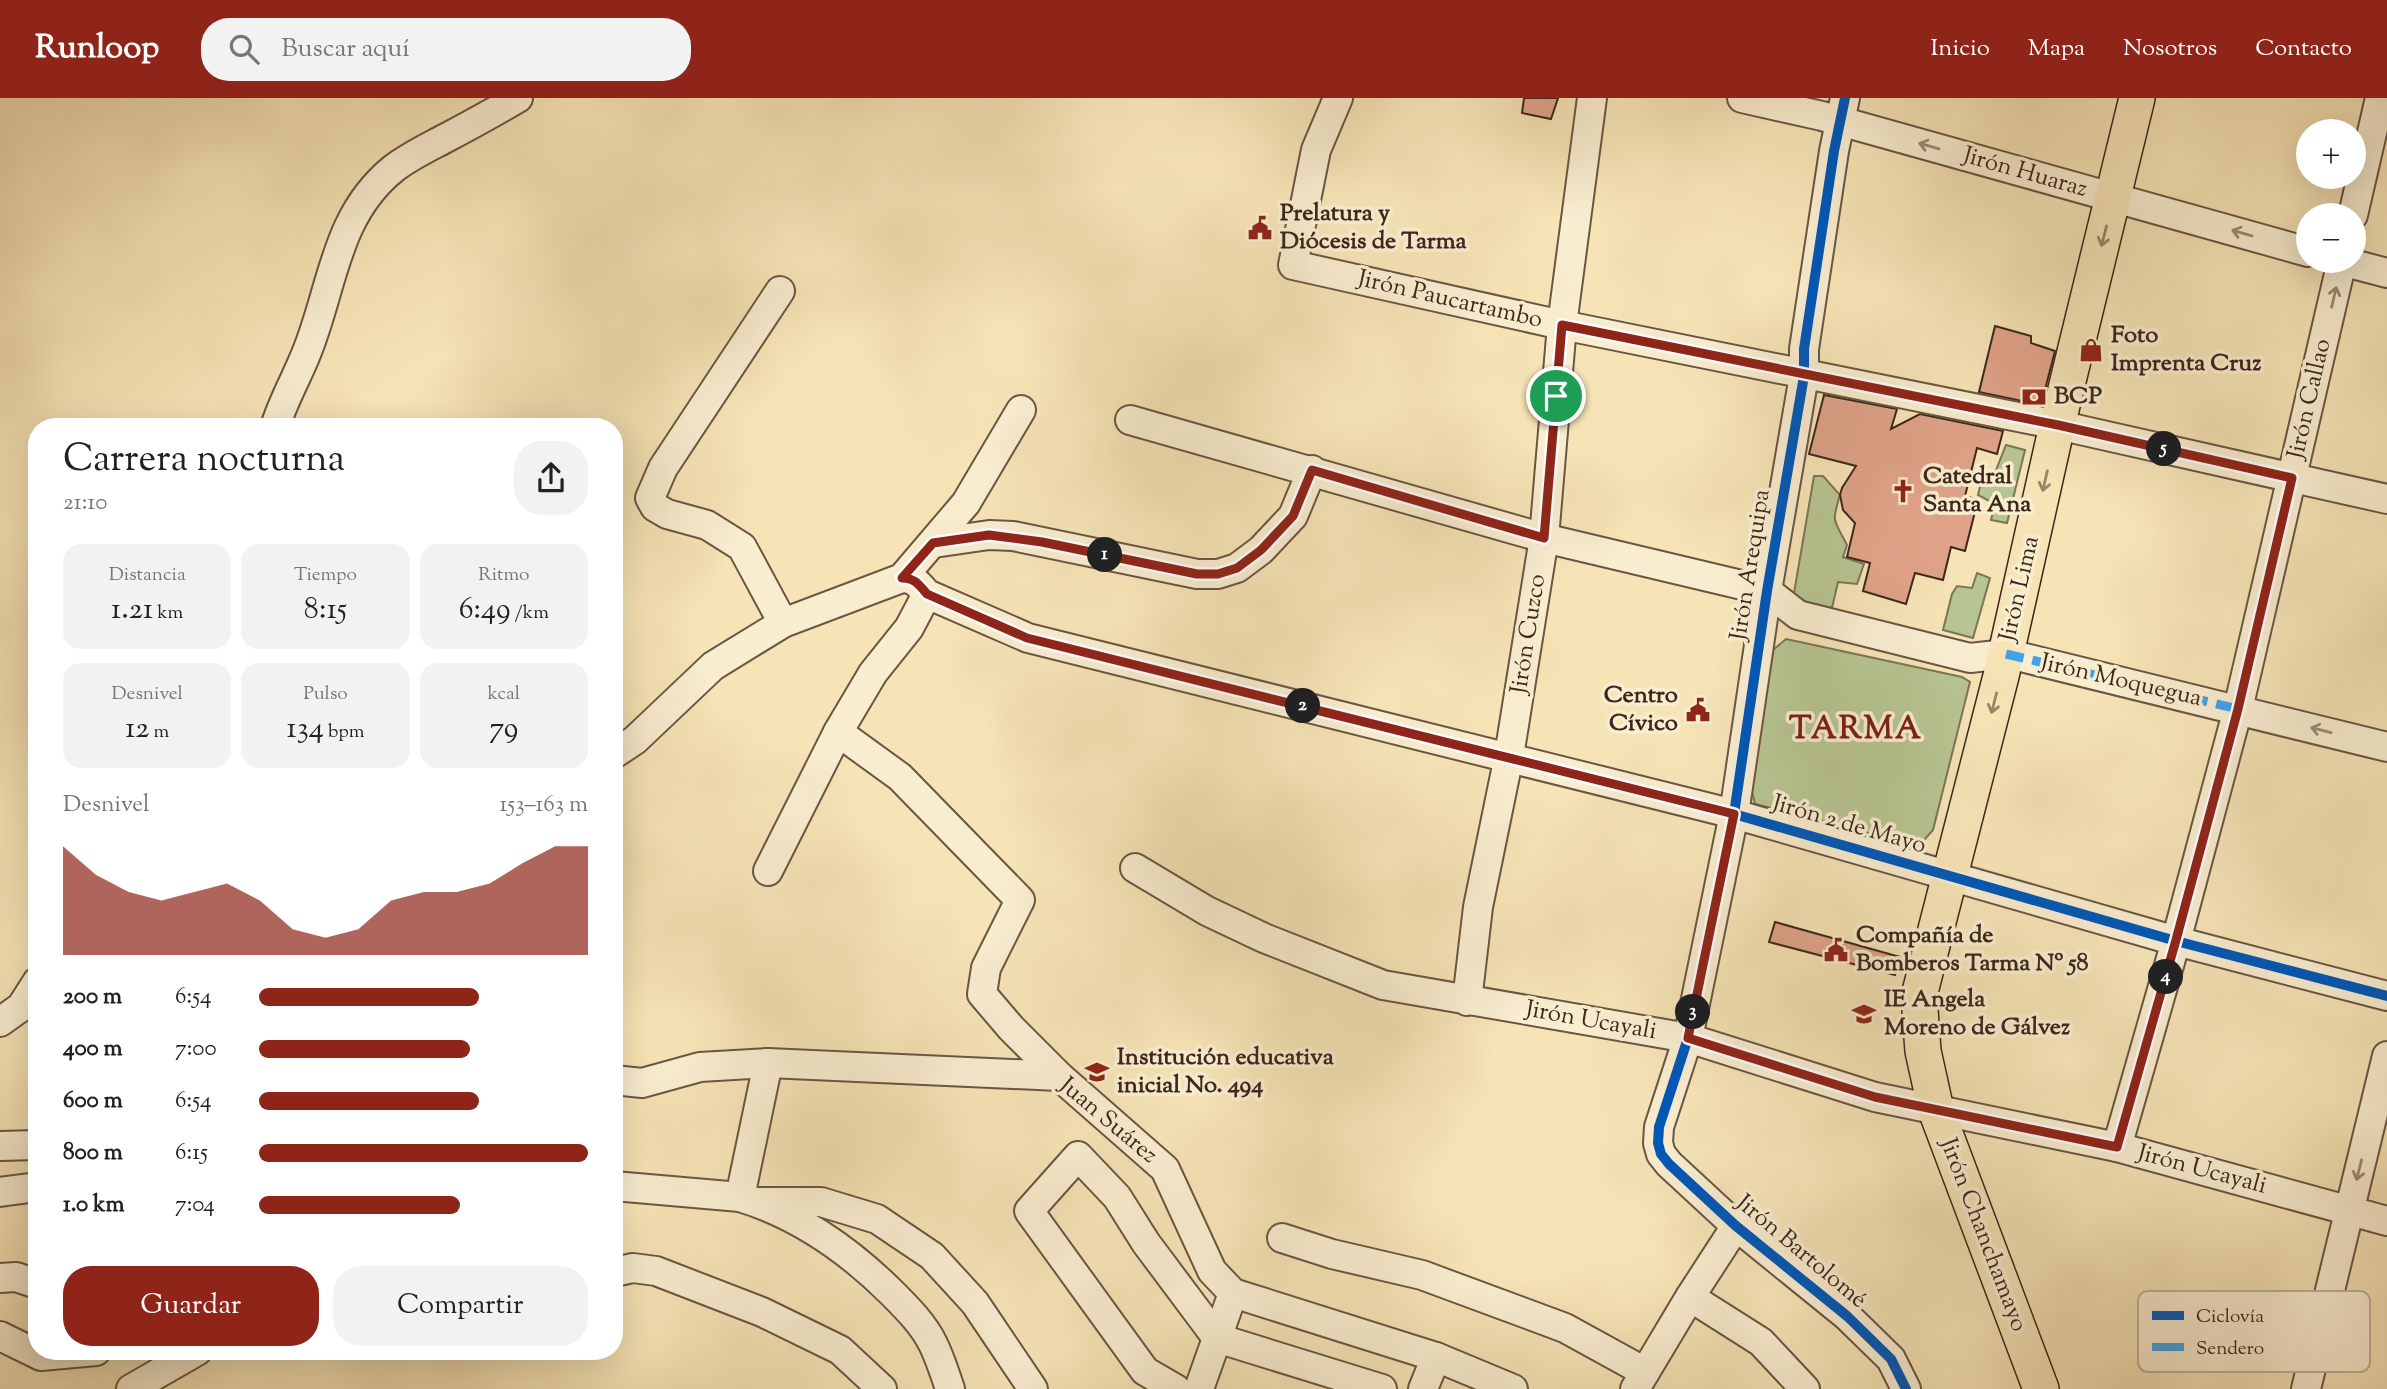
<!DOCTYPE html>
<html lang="es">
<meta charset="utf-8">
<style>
body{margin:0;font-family:"Sorts Mill Goudy",serif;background:#f2f2f2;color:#222;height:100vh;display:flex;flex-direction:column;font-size:26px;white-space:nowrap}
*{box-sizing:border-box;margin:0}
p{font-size:23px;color:#767676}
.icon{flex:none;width:38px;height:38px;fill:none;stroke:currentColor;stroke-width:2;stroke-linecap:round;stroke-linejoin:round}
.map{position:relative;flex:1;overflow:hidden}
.sheet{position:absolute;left:28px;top:320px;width:595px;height:942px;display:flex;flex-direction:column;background:#fff;border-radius:28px;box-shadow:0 7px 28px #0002}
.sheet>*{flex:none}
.controls{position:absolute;left:2296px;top:21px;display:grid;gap:14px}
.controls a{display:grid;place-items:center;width:70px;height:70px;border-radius:50%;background:#fff;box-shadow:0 7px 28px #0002;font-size:35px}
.pin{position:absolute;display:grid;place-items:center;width:60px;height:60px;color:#fff;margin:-30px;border:4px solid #fff;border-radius:50%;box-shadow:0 2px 7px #0007}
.km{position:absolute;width:35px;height:35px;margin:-18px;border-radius:50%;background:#222;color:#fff;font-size:19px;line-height:35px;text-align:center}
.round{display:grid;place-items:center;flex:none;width:74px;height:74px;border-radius:28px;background:#f2f2f2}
.head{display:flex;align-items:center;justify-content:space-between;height:119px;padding:0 35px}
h1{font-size:38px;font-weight:600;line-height:52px}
.figures{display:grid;grid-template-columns:repeat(3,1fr);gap:10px;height:119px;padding:7px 35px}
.figures div{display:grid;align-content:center;border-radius:18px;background:#f2f2f2;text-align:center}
.figures b{font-size:30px;font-weight:600}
.figures small{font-size:19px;font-weight:400}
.figures p{font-size:19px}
.chart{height:196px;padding:14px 35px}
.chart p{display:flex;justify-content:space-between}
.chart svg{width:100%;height:126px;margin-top:7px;fill:#8f2418;opacity:.7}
.button{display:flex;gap:14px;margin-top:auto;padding:14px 35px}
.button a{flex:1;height:80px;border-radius:28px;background:#8f2418;color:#fff;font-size:28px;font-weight:600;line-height:80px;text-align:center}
.button a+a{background:#f2f2f2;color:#222}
ul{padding:0 35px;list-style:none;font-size:23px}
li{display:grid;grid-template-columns:112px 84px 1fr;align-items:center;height:52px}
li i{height:18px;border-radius:9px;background:#8f2418}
header{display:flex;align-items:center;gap:42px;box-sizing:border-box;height:98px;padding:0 35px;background:#8f2418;color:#fff}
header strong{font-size:33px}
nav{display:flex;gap:38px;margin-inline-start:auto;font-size:24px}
.search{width:490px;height:63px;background:#f2f2f2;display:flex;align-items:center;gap:18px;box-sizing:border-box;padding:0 24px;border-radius:28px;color:#767676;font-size:26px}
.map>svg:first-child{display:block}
</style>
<header>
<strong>Runloop</strong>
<div class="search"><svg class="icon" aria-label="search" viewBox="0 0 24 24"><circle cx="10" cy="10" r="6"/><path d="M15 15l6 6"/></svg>Buscar aquí</div>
<nav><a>Inicio</a><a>Mapa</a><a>Nosotros</a><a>Contacto</a></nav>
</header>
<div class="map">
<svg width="2387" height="1291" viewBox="0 0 2387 1291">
<rect width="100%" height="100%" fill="#f6e4b6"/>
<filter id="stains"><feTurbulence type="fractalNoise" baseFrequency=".00286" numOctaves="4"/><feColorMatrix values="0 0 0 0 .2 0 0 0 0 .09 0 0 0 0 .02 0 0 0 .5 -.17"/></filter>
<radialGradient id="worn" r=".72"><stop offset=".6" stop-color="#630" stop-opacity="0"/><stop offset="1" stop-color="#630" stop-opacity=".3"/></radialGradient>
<g fill="#b7c592" stroke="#7a7656" stroke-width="2">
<polygon points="2006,347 2025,352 2007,425 1991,422 1995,406 1978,397 1983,375 1994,377"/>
<path d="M1814,378H1823L1840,397C1831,426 1834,421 1847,447L1843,459L1864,466L1857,486L1838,484L1832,510L1793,501Z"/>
<polygon points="1977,475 1990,480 1973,540 1943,532 1952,496 1957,488 1972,490"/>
<polygon points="1786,541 1962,579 1970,584 1933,732 1919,748 1755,706 1749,682 1773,552"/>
</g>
<g fill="#e0a389" stroke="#3c271b" stroke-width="2">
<polygon points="1524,0 1558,0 1551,21 1522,15"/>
<polygon points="1995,228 2031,238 2031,245 2055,253 2041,307 1979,294"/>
<polygon points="1824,297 1897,311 1891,331 1920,316 2003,333 1997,356 1977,350 1965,398 1978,402 1965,453 1951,449 1943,482 1915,475 1906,506 1863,493 1870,465 1847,459 1855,425 1843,412 1840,397 1842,390 1856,368 1809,356"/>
<polygon points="1775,824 1900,859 1895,877 1769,844"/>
</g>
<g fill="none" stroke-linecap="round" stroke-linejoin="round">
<g stroke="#6a5642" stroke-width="32">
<g id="minor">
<polyline points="1338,0 1316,52 1293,167 1562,227 2058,327 2387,401"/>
<polyline points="1742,0 1822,18 2308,154"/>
<polyline points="1845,0 1834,53 1804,251 1804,278 1767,493 1734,716 1688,940 1659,1029 1658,1045 1661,1056 1669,1066 1736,1128 1847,1218 1891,1261 1906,1291"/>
<polyline points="2353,117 2380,0"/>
<polyline points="2341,163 2387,175"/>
<polyline points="780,193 663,370 650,400 655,409 667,416 707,427 742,449 783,525"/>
<polyline points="1130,322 1544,440 1767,493 1798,517 1970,560 2006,556 2021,559 2387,649"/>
<path d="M275,329C283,303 296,281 306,256C333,191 334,119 393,71C408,59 427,50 444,41C469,28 494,14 518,0"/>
<polyline points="934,445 989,437 1013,438 1197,476 1218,476 1237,470 1261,452 1293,418 1312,372"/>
<path d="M902,480C915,480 919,487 927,496L1028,540L1734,716L2176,843L2387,898"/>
<polyline points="838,634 900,679 1020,802 986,870 982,896 1011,930 1059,978 1165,1071 1212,1173 1233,1195 1436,1259 1513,1291"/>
<polyline points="614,656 635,642 713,568 783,525 902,480 966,405 1021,312"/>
<polyline points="1135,770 1207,813 1264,840 1383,887 1688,940 1875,999 2117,1049 2387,1123"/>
<polyline points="768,773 838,634 873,575 909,530 927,496"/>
<polyline points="1467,903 1478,809 1509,658 1544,440 1562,227 1592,0"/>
<polyline points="0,924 21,909 37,884"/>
<polyline points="614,982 642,985 700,969 768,965 1059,978"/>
<polyline points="0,1048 37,1047"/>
<polyline points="2117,1049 2176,843 2238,611 2342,163"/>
<path d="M614,1088L740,1099C799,1117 850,1153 893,1196C907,1210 924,1227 933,1246C940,1260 945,1276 950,1291"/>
<polyline points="0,1094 37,1089"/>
<polyline points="740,1099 768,965"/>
<polyline points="761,1104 821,1104 877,1121 932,1158 975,1205 1033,1291"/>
<polyline points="1282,1140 1332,1156 1422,1177 1565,1230 1645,1274"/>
<polyline points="614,1174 633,1170 656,1173 762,1214 840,1252 882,1291"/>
<polyline points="0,1180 16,1179 37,1186"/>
<polyline points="1690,1199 1761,1244 1805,1291"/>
<polyline points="0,1238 41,1258 96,1253"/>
<polyline points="131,1291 197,1253"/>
<polyline points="1176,1291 1145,1273 1029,1113 1078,1058 1117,1099 1146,1145 1217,1240 1382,1291"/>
<polyline points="1199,1291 1233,1195"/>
<polyline points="1423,1291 1436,1259"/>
<polyline points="1635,1291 1690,1199 1736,1128"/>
<polyline points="2306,1291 2387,958"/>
</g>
</g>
<g stroke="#3c271b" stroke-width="38">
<polyline id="major" points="2041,1291 1936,1012 1923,953 1919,898 2001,578 2056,332 2137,0"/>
</g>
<use href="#minor" stroke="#f9edd0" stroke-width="28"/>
<use href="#major" stroke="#f6e4b6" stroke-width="35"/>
<polyline stroke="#3fa2ea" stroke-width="9" stroke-dasharray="18 9" stroke-linecap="butt" points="2006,556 2238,611"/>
<g stroke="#f9edd0" stroke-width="15">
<g id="cycleway">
<polyline points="1845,0 1834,53 1804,251 1804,278 1767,493 1734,716 1688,940 1659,1029 1658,1045 1661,1056 1669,1066 1736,1128 1847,1218 1891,1261 1906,1291"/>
<path d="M902,480C915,480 919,487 927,496L1028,540L1734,716L2176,843L2387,898"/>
</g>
</g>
<use href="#cycleway" stroke="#0057b8" stroke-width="10"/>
</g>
<defs><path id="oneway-shaft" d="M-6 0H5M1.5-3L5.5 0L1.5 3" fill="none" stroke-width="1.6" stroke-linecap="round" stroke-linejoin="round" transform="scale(1.75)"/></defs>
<g stroke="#9a8a76">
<use href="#oneway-shaft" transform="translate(1929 48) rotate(-164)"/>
<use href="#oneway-shaft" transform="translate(2242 135) rotate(-164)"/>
<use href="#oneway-shaft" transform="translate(2334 199) rotate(-77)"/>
<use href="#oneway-shaft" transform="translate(2321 632) rotate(-166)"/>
<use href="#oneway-shaft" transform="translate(2359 1072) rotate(104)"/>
</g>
<g stroke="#998668">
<use href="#oneway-shaft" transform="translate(2104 138) rotate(104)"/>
<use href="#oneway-shaft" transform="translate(2045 383) rotate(103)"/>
<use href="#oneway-shaft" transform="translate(1994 605) rotate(104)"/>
</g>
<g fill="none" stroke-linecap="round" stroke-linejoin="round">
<g stroke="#fff" stroke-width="14">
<path id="route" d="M1562,227L2058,327L2292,380L2238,611L2176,842L2117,1049L1875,999L1688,940L1734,716L1027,540L927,496C919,487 915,480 902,480L933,445L989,437L1042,444L1197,476H1218L1237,470L1261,452L1293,418L1312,372L1544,440Z"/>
</g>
<use href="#route" stroke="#8f2418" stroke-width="9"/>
</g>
<defs>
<g id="civic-bare" transform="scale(1.89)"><path d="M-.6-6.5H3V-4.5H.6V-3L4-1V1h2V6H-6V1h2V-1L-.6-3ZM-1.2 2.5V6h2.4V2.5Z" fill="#8f2418" stroke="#f9edd0" stroke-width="2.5" paint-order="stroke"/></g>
<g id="shop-bare" transform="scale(1.89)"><path d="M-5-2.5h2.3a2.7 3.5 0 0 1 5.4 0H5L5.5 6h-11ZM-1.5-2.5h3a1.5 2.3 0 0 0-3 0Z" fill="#8f2418" stroke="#f9edd0" stroke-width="2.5" paint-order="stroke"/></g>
<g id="bank-bare" transform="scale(1.89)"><path d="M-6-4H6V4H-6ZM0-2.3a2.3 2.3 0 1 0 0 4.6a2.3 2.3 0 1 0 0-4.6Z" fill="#8f2418" stroke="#f9edd0" stroke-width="2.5" paint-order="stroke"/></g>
<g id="church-bare" transform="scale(1.89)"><path d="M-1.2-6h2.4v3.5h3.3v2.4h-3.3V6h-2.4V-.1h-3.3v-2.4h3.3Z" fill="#8f2418" stroke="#f9edd0" stroke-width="2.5" paint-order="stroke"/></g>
<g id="school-bare" transform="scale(1.89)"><path d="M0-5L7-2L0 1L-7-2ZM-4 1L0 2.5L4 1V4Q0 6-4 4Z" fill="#8f2418" stroke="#f9edd0" stroke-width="2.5" paint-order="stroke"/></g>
</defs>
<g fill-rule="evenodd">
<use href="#civic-bare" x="1260" y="130"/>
<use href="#shop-bare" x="2091" y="252"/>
<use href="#bank-bare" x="2034" y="299"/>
<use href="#church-bare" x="1903" y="393"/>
<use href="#civic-bare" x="1698" y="612"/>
<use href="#civic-bare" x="1836" y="852"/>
<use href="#school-bare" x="1864" y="916"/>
<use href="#school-bare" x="1097" y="974"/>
</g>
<g text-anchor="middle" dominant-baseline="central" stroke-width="7" stroke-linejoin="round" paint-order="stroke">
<g font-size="24" fill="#3c271b" stroke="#f9edd0">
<text transform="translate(2025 75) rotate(16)">Jirón Huaraz</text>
<text transform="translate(1450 202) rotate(13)">Jirón Paucartambo</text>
<text transform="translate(2310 301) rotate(-77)">Jirón Callao</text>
<text transform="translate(1751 467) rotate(-81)">Jirón Arequipa</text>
<text transform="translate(2020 491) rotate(-77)">Jirón Lima</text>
<text transform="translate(1529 536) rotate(-81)">Jirón Cuzco</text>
<text transform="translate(2121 583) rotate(13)">Jirón Moquegua</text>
<text transform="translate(1849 727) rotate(16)">Jirón 2 de Mayo</text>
<text transform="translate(1591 923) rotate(10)">Jirón Ucayali</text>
<text transform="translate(1108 1023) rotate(40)">Juan Suárez</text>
<text transform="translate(2202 1072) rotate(15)">Jirón Ucayali</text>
<text transform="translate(1983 1137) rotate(69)">Jirón Chanchamayo</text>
<text transform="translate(1801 1154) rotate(40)">Jirón Bartolomé</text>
</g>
<g font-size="24" font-weight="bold" fill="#3c271b" stroke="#f9edd0" text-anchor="start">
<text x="1280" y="116">Prelatura y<tspan x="1280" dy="28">Diócesis de Tarma</tspan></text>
<text x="2111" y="238">Foto<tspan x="2111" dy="28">Imprenta Cruz</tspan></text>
<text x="2054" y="299">BCP</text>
<text x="1923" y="379">Catedral<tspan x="1923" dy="28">Santa Ana</tspan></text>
<text x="1678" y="598" text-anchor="end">Centro<tspan x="1678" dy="28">Cívico</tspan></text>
<text x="1856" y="838">Compañía de<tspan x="1856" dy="28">Bomberos Tarma Nº 58</tspan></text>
<text x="1884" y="902">IE Angela<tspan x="1884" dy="28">Moreno de Gálvez</tspan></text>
<text x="1117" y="960">Institución educativa<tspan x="1117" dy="28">inicial No. 494</tspan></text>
</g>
<g font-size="32" font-weight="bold" letter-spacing="2" fill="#7a1f14" stroke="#f9edd0">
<text x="1856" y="632">TARMA</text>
</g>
</g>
<rect x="2138" y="1193" width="232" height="81" rx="10" fill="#f9edd0" stroke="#c0b29a" stroke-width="2"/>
<rect x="2152" y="1213" width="32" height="9" fill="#0057b8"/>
<rect x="2152" y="1245" width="32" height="8" fill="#3fa2ea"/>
<g font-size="19" fill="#3c271b">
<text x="2196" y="1224">Ciclovía</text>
<text x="2196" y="1256">Sendero</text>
</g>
<rect width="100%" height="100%" filter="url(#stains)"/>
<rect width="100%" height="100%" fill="url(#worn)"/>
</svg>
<div class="controls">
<a>+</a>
<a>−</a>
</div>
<div class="pin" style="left:1556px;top:298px;background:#1e9e55"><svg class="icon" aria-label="arrive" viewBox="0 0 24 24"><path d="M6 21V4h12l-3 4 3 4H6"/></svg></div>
<b class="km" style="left:1105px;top:457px">1</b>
<b class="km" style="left:1303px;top:608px">2</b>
<b class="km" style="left:1693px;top:914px">3</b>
<b class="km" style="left:2166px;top:879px">4</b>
<b class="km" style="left:2164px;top:351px">5</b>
<section class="sheet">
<div class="head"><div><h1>Carrera nocturna</h1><p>21:10</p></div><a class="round"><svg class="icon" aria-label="share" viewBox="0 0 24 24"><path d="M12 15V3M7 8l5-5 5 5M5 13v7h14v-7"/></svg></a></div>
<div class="figures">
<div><p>Distancia</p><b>1.21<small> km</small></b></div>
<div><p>Tiempo</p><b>8:15</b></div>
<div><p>Ritmo</p><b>6:49<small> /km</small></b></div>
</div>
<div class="figures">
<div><p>Desnivel</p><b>12<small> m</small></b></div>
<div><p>Pulso</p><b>134<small> bpm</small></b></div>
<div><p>kcal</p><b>79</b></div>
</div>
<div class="chart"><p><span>Desnivel</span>153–163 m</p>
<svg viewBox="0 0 160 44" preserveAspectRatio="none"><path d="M0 44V6L10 16L20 22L30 25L40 22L50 19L60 25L70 35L80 38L90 35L100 25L110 22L120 22L130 19L140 12L150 6L160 6V44z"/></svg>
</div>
<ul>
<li><b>200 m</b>6:54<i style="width:67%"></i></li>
<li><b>400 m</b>7:00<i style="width:64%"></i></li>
<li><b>600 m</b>6:54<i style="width:67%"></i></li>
<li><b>800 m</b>6:15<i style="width:100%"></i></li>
<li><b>1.0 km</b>7:04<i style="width:61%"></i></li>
</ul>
<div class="button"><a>Guardar</a><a>Compartir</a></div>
</section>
</div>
